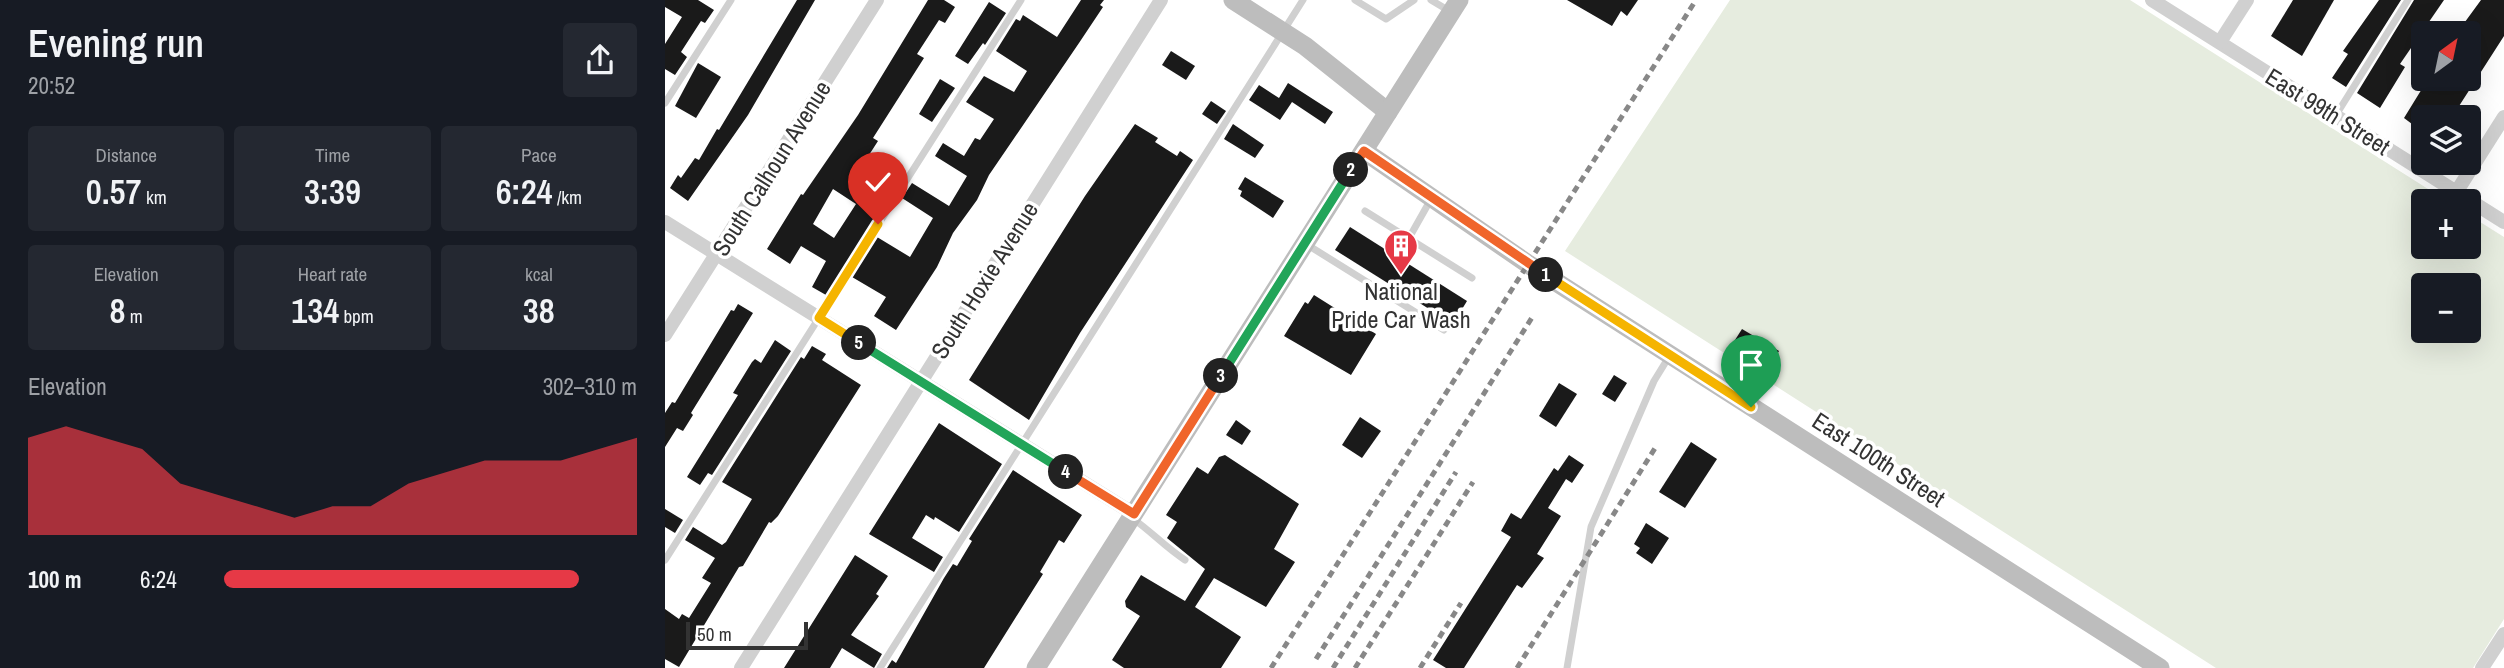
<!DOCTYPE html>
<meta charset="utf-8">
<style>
body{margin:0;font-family:"Archivo Narrow",sans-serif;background:#242831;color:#f1f3f6;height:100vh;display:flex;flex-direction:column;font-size:26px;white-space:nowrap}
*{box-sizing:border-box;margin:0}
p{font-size:23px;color:#9ea1a6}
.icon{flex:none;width:38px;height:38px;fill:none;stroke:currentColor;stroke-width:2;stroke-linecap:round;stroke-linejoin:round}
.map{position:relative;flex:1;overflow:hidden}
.side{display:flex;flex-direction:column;background:#171b24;width:665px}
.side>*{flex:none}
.needle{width:46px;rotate:33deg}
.tools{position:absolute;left:1746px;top:21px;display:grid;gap:14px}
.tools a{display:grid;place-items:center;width:70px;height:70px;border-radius:7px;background:#171b24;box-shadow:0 7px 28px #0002;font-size:35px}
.scale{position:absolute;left:21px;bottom:18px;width:122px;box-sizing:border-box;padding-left:7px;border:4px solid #333;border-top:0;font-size:19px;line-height:24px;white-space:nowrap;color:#333;-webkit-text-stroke:5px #fff;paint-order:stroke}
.pin{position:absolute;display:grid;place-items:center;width:60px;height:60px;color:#fff;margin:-72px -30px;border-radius:50% 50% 50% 0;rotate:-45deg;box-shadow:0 0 7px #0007}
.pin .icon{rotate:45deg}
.km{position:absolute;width:35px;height:35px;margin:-18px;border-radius:50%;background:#222;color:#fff;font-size:19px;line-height:35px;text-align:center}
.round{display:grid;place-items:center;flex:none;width:74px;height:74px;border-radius:7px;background:#242831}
.overview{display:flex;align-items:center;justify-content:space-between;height:119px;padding:0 28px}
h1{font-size:38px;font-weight:600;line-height:52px}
.stats{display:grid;grid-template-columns:repeat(3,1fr);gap:10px;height:119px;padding:7px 28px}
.stats div{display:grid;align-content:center;border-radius:7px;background:#242831;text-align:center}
.stats b{font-size:35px;font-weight:600}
.stats small{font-size:19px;font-weight:400}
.stats p{font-size:19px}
.chart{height:196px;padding:14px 28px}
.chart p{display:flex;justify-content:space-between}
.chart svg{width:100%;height:126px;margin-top:7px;fill:#e63946;opacity:.7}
ul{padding:0 28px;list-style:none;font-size:23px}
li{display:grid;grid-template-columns:112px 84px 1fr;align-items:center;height:52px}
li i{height:18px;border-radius:9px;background:#e63946}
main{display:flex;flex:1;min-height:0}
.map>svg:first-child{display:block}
</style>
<main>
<section class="side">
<div class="overview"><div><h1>Evening run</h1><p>20:52</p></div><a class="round"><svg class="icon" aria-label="share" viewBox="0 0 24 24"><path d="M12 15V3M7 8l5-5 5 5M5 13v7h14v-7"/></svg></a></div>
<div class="stats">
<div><p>Distance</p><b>0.57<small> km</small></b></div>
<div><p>Time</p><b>3:39</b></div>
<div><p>Pace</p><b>6:24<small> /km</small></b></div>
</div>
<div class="stats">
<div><p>Elevation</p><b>8<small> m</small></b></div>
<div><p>Heart rate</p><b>134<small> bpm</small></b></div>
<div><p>kcal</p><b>38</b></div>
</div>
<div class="chart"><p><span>Elevation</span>302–310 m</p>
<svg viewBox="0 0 160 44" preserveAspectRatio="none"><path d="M0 44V10L10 6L20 10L30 14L40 26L50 30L60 34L70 38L80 34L90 34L100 26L110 22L120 18L130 18L140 18L150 14L160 10V44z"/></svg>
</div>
<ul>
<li><b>100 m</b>6:24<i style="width:86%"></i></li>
</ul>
</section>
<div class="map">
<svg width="1839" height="668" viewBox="0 0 1839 668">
<rect width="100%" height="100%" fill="#fff"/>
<path fill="#e6ecdf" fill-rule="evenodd" d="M1065,0H1465L1782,201H1759V247H1804V215L1839,237V619L1808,668H1551L900,251ZM1759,285H1804V331H1759Z"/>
<g fill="#1a1a1a" fill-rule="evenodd">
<polygon points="0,0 33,0 49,10 40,23 36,21 16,52 22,57 10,75 0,69 0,44 17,17 0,7"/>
<polygon points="132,0 150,0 83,115 23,201 5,188 13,175 16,178 30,158 34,160 52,129 54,130"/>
<path d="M263,0H279L290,7L280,23L274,20L252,54L259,58L208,138L213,141L204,155L237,176L161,295L147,287L161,261L136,246L125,264L102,249L136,194L138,195L193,115ZM168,189L191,204L169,238L148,224Z"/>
<polygon points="416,0 439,0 435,5 438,7 414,43 324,175 312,200 288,233 272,267 231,330 209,316 221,297 187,277 212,237 245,257 268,218 237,198 247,183 284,206 302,176 270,156 278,143 299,156 310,138 315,140 329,119 301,102 319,76 349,92 362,71 331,51 351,19 355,21 358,15 392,37"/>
<polygon points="902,0 973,0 962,16 956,11 947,26"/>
<polygon points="1628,0 1669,0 1637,56 1606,36"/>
<polygon points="1714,0 1736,0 1681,87 1667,78 1683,54 1678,51"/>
<polygon points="1749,0 1779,0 1735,64 1740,67 1715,108 1692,93"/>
<polygon points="1816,0 1839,0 1839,36 1787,117 1759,117 1759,133 1739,118 1763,79 1804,79 1804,31 1797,26"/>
<polygon points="324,2 341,13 320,45 318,43 303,64 290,56"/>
<polygon points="506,51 530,66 521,80 497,65"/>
<polygon points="33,63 56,77 31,118 10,106"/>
<polygon points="275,79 290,88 267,122 254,114"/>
<polygon points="623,83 668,112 660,124 627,102 615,120 584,100 594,85 614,98"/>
<polygon points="546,101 561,111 552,124 537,114"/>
<polygon points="470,124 493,138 490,142 512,156 515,151 528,160 415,333 364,420 304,380 420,196"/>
<polygon points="568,124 599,145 590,158 559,139"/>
<polygon points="580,177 619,201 608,218 575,196 577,191 573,189"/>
<polygon points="685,227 802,301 788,324 670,250"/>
<polygon points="649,295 711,334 686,375 619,336 640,302 643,304"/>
<polygon points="73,304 88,313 26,413 28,415 18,431 12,428 0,447 0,413 7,402 10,403 66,310 69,311"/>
<polygon points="1077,329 1114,351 1101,374 1063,351"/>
<polygon points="110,340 126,351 47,475 43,473 35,485 22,477 73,395 68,393 87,362 90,359 96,363"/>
<polygon points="147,346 161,354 157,360 196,385 113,516 106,523 104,522 78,566 74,567 14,667 0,659 0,609 14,619 17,614 24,618 46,583 37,578 50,558 20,540 28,527 57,545 61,542 87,499 57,482 136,357 139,359"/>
<polygon points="949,375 962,383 950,402 937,394"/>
<polygon points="894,383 912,394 891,427 874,416"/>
<polygon points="695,417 716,431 697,458 677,445"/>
<polygon points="571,420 586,431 577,445 561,435"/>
<polygon points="274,423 337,464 294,532 270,517 269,520 261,515 247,538 278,557 269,572 204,534"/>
<polygon points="1026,442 1052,459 1020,508 994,492"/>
<polygon points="560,455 634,504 609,549 630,562 601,607 549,578 530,607 576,637 556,668 459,668 447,660 475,616 461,607 460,601 476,575 520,601 540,569 502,538 512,522 501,515 532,467 543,474 554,457"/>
<polygon points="904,455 919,465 907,483 901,479 883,508 896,516 872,554 879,558 857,588 852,585 799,668 781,668 768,660 846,537 836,531 846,513 856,519 889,468 893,471"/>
<polygon points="348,470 417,515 413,521 399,543 394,540 375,572 378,574 319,668 222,668 227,660 231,663 279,578 288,564 292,566 307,541 304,539"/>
<polygon points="0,509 18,520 10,533 0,527"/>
<polygon points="981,523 1004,538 987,564 971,553 975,548 969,544"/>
<polygon points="190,555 223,576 211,594 214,596 186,635 217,654 209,668 177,648 165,668 119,668"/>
</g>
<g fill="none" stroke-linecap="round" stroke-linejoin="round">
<g stroke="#d0d0d0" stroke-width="7">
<polyline points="690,0 721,19 749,0"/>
<polyline points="766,0 786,12"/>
<polyline points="0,103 66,0"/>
<polyline points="1671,115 1743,0"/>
<polyline points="700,211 807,278"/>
<polyline points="744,238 766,199"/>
<polyline points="641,244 779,330"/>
<path d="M467,518C487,532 500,547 520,560"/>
<polyline points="0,560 356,0"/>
<polyline points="215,668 638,0"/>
<polyline points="902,668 926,527 989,381 1005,355"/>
</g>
<g stroke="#d0d0d0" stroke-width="14">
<polyline points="1487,0 1839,222"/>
<polyline points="1555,42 1582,0"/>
<polyline points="1792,191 1839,117"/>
<polyline points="0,222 469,514"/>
<polyline points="0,335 212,0"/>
<polyline points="76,668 496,0"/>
<polyline points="1817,668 1839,634"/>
</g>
<g stroke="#bdbdbd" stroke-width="19">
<polyline points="568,0 640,46 723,112"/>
<polyline points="699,151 863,264 1495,668"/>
<polyline points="371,668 794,0"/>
</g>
<g stroke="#888" stroke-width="5" stroke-dasharray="7 5" stroke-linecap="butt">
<polyline points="651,659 868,316"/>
<polyline points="606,668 1031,0"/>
<polyline points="668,668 791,472"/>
<polyline points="690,668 808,482"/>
<polyline points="755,668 796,603"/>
<polyline points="852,668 992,445"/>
</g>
</g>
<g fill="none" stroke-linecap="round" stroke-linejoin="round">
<g stroke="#fff" stroke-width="14">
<polyline id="split-1" points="881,275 1086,407"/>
</g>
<g stroke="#fff" stroke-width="14">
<polyline id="split-2" points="686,170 699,151 881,275"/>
</g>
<g stroke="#fff" stroke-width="14">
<polyline id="split-3" points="556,376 686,170"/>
</g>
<g stroke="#fff" stroke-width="14">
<polyline id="split-4" points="401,472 469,514 556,376"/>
</g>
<g stroke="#fff" stroke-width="14">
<polyline id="split-5" points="194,343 401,472"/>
</g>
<g stroke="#fff" stroke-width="14">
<polyline id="split-6" points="194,343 154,318 213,224"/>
</g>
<use href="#split-1" stroke="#f5b400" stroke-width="9"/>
<use href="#split-2" stroke="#f0652b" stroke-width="9"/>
<use href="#split-3" stroke="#22a559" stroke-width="9"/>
<use href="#split-4" stroke="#f0652b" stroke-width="9"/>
<use href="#split-5" stroke="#22a559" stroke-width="9"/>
<use href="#split-6" stroke="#f5b400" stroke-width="9"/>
</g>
<defs>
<g id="building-pin" transform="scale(1.75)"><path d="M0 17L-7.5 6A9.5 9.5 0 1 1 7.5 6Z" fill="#e63946" stroke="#fff"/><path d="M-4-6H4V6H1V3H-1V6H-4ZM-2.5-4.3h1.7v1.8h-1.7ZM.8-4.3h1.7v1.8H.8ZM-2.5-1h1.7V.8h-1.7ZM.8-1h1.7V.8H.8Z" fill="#fff"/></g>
</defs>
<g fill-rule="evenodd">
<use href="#building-pin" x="736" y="246"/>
</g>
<g text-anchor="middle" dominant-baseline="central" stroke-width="7" stroke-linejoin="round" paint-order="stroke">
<g font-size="24" fill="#333" stroke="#fff">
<text transform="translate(1663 111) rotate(32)">East 99th Street</text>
<text transform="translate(106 168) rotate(-58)">South Calhoun Avenue</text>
<text transform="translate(319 280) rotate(-58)">South Hoxie Avenue</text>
<text transform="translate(1214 459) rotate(33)">East 100th Street</text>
</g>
<g font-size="24" fill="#333" stroke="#fff">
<text x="736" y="291">National<tspan x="736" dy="28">Pride Car Wash</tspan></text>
</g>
</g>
</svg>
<div class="tools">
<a><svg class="needle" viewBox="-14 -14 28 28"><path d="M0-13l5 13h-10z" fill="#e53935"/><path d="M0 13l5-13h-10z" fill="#9ea1a6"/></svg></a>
<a><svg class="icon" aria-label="layers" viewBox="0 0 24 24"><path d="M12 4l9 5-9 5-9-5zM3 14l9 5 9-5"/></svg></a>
<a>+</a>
<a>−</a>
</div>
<div class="scale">50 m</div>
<div class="pin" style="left:1086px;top:407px;background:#1e9e55"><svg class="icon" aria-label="arrive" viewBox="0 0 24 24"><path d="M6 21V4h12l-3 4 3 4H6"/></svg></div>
<div class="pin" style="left:213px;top:224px;background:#d93025"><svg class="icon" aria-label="check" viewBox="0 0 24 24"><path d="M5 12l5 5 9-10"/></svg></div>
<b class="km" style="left:881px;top:275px">1</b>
<b class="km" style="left:686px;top:170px">2</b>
<b class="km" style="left:556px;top:376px">3</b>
<b class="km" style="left:401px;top:472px">4</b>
<b class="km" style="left:194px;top:343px">5</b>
</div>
</main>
